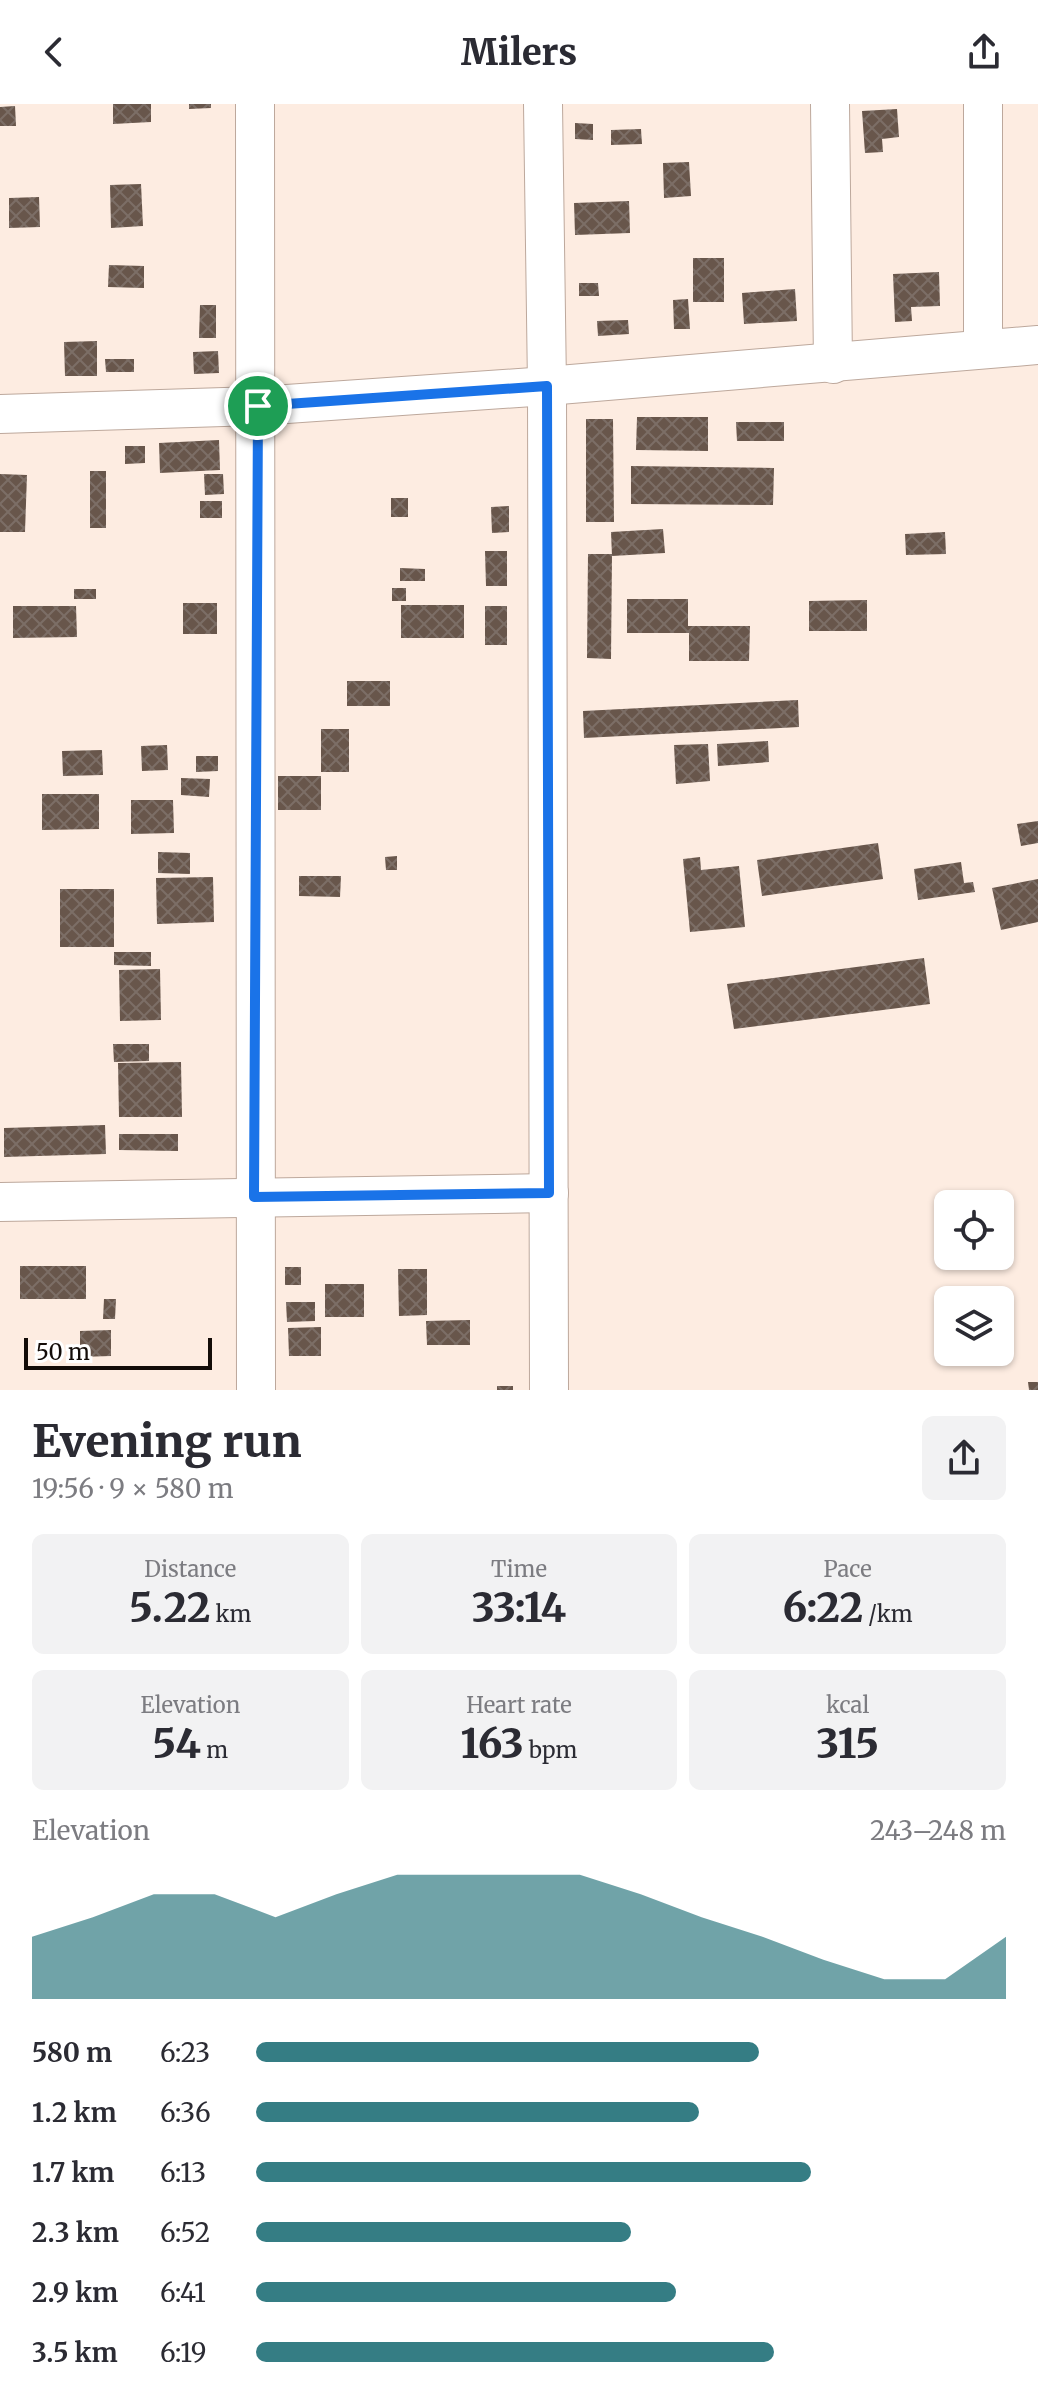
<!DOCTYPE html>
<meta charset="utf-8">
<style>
body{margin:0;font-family:Merriweather,serif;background:#f2f2f3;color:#2b2b33;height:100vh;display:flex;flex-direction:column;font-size:30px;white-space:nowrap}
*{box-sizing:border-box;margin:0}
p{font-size:26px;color:#7c7c81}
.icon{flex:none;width:44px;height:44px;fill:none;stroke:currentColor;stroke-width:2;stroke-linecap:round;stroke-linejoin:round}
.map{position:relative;height:1286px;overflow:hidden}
.side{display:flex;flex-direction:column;background:#fff;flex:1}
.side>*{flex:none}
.tools{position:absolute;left:934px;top:1086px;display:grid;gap:16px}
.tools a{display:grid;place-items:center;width:80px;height:80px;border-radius:12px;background:#fff;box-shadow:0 2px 6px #0004;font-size:40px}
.scale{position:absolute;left:24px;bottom:20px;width:188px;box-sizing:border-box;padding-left:8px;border:4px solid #130c08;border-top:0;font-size:22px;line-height:28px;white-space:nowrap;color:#130c08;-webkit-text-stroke:6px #fff;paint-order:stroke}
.pin{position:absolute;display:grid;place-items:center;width:68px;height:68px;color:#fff;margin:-34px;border:4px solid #fff;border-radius:50%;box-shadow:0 2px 8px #0007}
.round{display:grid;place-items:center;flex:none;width:84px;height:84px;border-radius:12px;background:#f2f2f3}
.headline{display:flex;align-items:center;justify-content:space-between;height:136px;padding:0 32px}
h1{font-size:44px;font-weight:800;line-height:60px}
.metrics{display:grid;grid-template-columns:repeat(3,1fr);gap:12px;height:136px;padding:8px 32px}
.metrics div{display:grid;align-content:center;border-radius:12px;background:#f2f2f3;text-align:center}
.metrics b{font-size:40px;font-weight:800}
.metrics small{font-size:22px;font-weight:400}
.metrics p{font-size:22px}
.chart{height:224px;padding:16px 32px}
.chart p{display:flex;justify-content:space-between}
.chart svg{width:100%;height:144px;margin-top:8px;fill:#357d84;opacity:.7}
ul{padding:0 32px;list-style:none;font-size:26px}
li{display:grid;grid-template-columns:128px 96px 1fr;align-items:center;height:60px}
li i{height:20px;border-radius:10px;background:#357d84}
header{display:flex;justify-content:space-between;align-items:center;height:104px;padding:0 32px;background:#fff;font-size:36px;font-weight:800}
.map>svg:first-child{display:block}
</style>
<header><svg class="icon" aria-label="back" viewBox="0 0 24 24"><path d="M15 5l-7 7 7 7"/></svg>Milers<svg class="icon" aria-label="share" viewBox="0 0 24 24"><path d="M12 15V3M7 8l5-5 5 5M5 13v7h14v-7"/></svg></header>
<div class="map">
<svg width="1038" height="1286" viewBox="0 0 1038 1286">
<defs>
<pattern id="building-cross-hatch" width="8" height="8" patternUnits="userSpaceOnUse" patternTransform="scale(2)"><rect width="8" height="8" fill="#68564b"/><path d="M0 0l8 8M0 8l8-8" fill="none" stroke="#7c6e66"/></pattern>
</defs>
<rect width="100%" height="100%" fill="#fdece1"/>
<g fill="url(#building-cross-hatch)">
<polygon points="113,0 151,0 151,18 113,20"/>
<polygon points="189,0 211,0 211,4 189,5"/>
<polygon points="15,2 16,22 0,22 0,3"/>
<polygon points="897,5 899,33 882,35 883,48 865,49 862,7"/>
<polygon points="575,19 593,20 593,36 575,35"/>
<polygon points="641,25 642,40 611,41 611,26"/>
<polygon points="689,58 691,92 664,94 663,59"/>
<polygon points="141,80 143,122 111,124 110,81"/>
<polygon points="39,93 40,123 9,124 9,94"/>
<polygon points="629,97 630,129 575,131 574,99"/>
<rect x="693" y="154" width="31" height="44"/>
<polygon points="109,161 144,162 144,184 108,183"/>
<polygon points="939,168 940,202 911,203 912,217 895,218 893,170"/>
<polygon points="579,179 598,179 599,192 579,192"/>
<polygon points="795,185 797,217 744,220 742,189"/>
<polygon points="688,195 690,225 674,225 673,196"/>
<polygon points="200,201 216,201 216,234 199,234"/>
<polygon points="628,216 629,230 598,232 597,217"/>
<polygon points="97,237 97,272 65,272 64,238"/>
<polygon points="218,247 219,269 194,270 193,248"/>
<polygon points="105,255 134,255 134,268 106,268"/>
<polygon points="637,313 708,313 708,347 636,346"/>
<polygon points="586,315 613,315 614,418 586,418"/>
<polygon points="736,318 784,318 784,337 737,337"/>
<polygon points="219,336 220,366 160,369 159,339"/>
<polygon points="125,342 145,342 145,359 125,360"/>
<polygon points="631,362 774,364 773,401 631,400"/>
<rect x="90" y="367" width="16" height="57"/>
<polygon points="0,370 27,371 25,428 0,428"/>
<polygon points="204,370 223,370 224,390 205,391"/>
<rect x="391" y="394" width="17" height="19"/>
<rect x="200" y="397" width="22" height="17"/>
<polygon points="509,402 509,428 492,429 491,403"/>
<polygon points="663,425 665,449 612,452 611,428"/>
<polygon points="945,428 946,450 906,451 905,430"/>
<polygon points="485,447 507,447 507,482 486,482"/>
<polygon points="588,450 612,450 611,555 587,554"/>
<polygon points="400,464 425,465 425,477 400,477"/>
<rect x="392" y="484" width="14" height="13"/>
<rect x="74" y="485" width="22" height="10"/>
<polygon points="627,495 688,495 688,522 750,522 749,557 689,557 689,529 627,529"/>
<polygon points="867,496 867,527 809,527 809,497"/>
<rect x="183" y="499" width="34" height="31"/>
<rect x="401" y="501" width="63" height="33"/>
<polygon points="13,502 76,502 77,533 13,534"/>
<rect x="485" y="502" width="22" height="39"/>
<rect x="347" y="577" width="43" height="25"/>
<polygon points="798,596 799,623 584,634 583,607"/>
<rect x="321" y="625" width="28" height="43"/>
<polygon points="768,637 769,658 718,662 717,640"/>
<polygon points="708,640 710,677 676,680 674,641"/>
<polygon points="167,641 168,666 142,667 141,642"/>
<polygon points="102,646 103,671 63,672 62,647"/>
<polygon points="196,652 218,652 218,667 196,668"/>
<rect x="278" y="672" width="43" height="34"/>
<polygon points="181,674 210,675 209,693 181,691"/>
<polygon points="42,690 99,690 99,725 42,726"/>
<polygon points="131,696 173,696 174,729 131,730"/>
<polygon points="1038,717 1038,739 1021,742 1017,720"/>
<polygon points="878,739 883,775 762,792 757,756"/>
<polygon points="158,748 190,749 190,770 158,769"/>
<polygon points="397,752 397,766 386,766 385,753"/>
<polygon points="700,753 701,766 739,762 745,823 690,828 683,755"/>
<polygon points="961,758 964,779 973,778 975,788 918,796 914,765"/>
<polygon points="299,772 341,772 340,793 299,792"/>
<polygon points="213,773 214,818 157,820 156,774"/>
<polygon points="1038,775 1038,818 1001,826 992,784"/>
<rect x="60" y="785" width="54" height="58"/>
<polygon points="114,848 151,848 151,862 114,861"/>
<polygon points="924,854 930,900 734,925 727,880"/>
<polygon points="160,865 161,916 120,917 119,866"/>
<polygon points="113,940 149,940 149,957 114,958"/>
<polygon points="181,958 182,1013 119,1013 118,959"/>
<polygon points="105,1021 106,1050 4,1053 4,1024"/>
<polygon points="119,1030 178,1030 178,1047 119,1046"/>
<rect x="20" y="1162" width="66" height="33"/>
<rect x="285" y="1163" width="16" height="18"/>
<polygon points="398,1165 427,1165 427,1211 399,1212"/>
<rect x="325" y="1180" width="39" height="33"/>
<polygon points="104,1195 116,1195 115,1215 103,1215"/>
<polygon points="286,1198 315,1198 315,1217 287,1218"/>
<polygon points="470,1216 470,1241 427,1241 426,1217"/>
<polygon points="321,1223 321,1252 289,1252 288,1224"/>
<polygon points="111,1226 111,1252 80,1253 80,1227"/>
<polygon points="1028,1278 1038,1278 1038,1286 1029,1286"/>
<rect x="497" y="1282" width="16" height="4"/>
</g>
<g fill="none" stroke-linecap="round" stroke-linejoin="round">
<g stroke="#bda89c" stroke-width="40">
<g id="minor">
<polyline points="255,0 256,1286"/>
<polyline points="543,0 547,282 549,1286"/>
<polyline points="830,0 833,260"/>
<polyline points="983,245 983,0"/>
<polyline points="0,310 258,302 547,282 1038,241"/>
<polyline points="0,1098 549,1089"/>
</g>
</g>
<use href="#minor" stroke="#fff" stroke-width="38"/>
</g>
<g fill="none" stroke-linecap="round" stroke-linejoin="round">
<g stroke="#fff" stroke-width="16">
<polygon id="route" points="547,282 549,1089 254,1093 258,302"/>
</g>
<use href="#route" stroke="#1a73e8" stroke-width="10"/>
</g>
</svg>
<div class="tools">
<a><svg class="icon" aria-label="locate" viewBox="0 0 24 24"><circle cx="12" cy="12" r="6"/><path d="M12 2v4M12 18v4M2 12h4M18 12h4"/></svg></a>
<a><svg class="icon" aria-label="layers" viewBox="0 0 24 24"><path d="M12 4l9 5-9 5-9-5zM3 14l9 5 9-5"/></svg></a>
</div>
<div class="scale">50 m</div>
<div class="pin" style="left:258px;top:302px;background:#1e9e55"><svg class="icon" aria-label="arrive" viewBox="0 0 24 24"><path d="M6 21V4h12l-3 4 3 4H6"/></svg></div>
</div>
<section class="side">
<div class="headline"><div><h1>Evening run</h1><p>19:56 · 9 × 580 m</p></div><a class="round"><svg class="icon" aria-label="share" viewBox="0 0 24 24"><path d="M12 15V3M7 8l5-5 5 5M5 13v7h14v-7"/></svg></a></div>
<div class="metrics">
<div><p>Distance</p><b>5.22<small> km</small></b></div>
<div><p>Time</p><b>33:14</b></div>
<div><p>Pace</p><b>6:22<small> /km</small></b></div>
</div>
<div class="metrics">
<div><p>Elevation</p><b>54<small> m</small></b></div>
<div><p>Heart rate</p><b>163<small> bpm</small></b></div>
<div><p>kcal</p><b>315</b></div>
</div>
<div class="chart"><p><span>Elevation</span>243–248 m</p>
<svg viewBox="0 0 160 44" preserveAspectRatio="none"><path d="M0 44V25L10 19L20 12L30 12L40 19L50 12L60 6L70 6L80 6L90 6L100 12L110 19L120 25L130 32L140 38L150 38L160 25V44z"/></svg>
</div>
<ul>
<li><b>580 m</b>6:23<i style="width:67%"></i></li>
<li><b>1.2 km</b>6:36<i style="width:59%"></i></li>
<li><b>1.7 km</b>6:13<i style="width:74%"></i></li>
<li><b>2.3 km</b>6:52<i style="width:50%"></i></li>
<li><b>2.9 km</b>6:41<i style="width:56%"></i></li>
<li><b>3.5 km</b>6:19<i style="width:69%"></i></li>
</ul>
</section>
